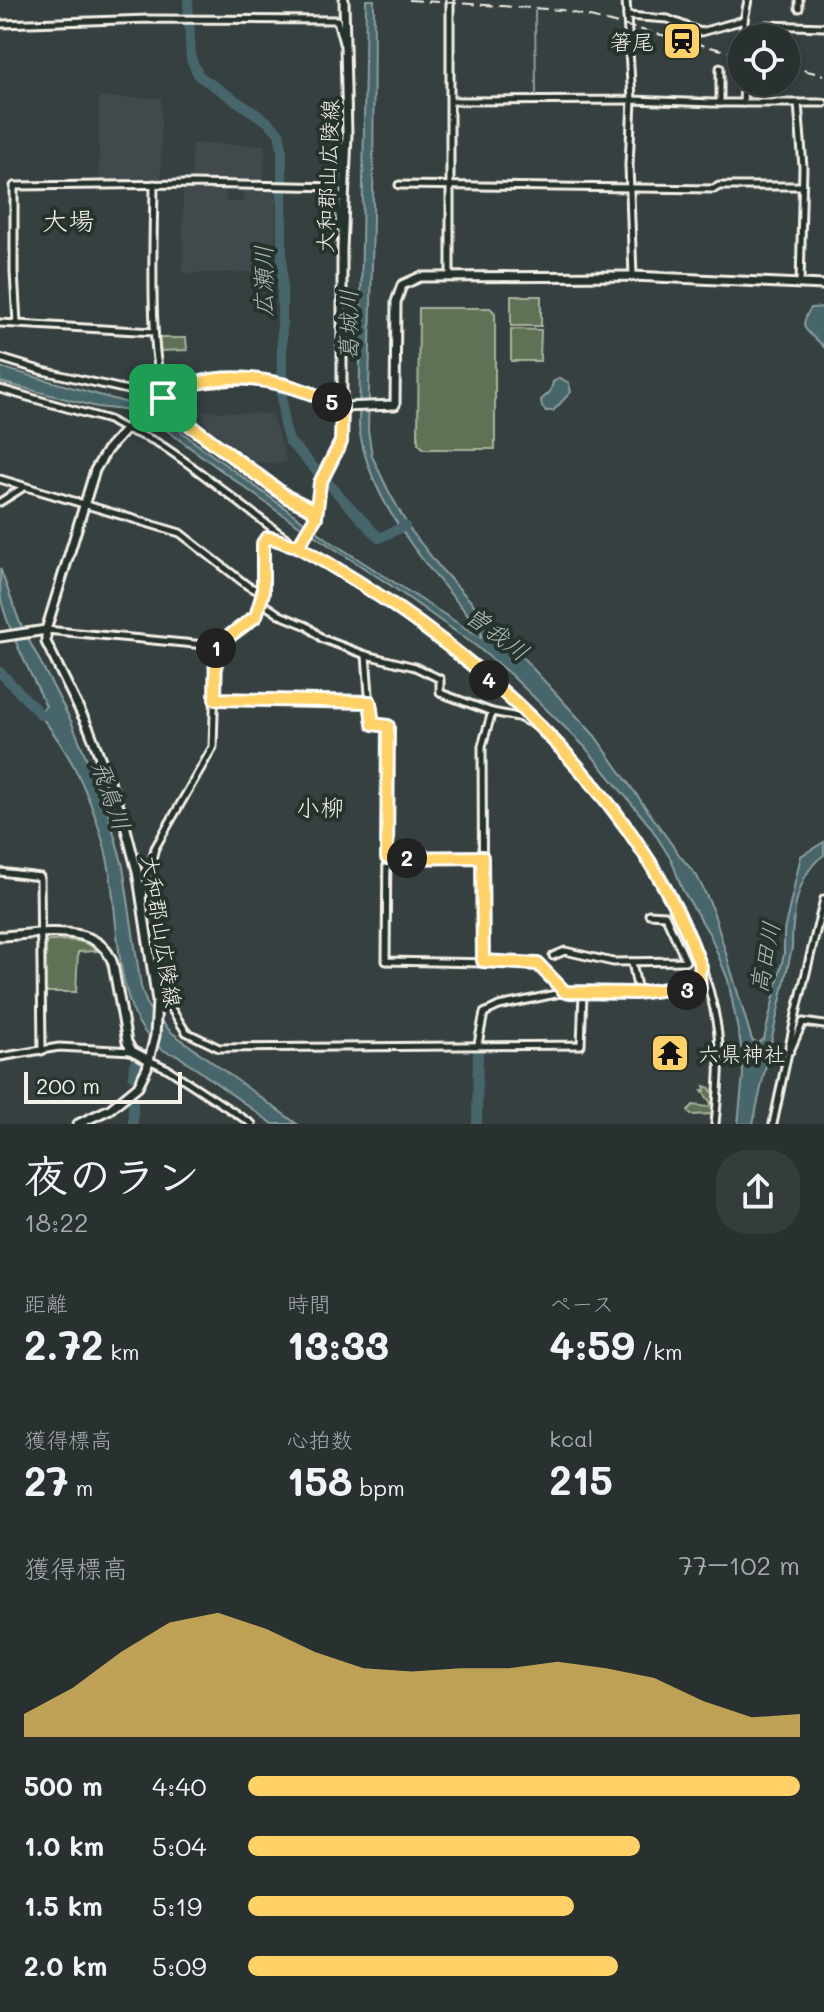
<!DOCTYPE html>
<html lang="ja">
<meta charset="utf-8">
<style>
body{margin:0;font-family:Mali,"Klee One",sans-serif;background:#343c3c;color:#f1f3f6;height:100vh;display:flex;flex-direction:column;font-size:30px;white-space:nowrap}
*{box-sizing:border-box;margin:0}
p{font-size:26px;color:#a5a9ab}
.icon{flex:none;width:44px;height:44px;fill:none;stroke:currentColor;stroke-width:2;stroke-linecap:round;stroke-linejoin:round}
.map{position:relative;height:1124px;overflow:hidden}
.details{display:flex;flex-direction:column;background:#283030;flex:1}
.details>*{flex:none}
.fabs{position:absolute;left:728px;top:24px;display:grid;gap:16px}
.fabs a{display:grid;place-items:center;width:72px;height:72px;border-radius:50%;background:#283030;box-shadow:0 4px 12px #0003,0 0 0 2px #444b4c;font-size:40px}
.scale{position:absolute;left:24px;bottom:20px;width:158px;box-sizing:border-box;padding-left:8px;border:4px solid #f4f1e8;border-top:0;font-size:22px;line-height:28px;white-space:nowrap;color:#f4f1e8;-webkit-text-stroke:6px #26332d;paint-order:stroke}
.pin{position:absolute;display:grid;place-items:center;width:68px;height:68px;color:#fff;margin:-34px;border-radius:16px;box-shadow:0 4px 12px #0006}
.km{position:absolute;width:40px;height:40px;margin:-20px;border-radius:50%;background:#222;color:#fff;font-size:22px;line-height:40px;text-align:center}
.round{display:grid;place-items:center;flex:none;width:84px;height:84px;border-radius:32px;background:#343c3c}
.head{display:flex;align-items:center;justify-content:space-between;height:136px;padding:0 24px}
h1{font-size:44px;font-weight:700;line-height:60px}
.metrics{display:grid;grid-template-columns:repeat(3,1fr);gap:12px;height:136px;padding:8px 24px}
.metrics div{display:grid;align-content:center}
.metrics b{font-size:40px;font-weight:700}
.metrics small{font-size:22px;font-weight:400}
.metrics p{font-size:22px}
.chart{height:224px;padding:16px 24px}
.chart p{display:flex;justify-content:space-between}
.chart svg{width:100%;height:144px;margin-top:8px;fill:#ffd166;opacity:.7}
ul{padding:0 24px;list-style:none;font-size:26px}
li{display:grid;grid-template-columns:128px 96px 1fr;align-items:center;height:60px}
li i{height:20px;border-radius:10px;background:#ffd166}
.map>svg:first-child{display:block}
</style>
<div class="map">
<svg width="824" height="1124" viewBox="0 0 824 1124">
<rect width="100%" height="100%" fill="#364040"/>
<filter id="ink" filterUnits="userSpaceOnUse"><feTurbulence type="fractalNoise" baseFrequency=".0125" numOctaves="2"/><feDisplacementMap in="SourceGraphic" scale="16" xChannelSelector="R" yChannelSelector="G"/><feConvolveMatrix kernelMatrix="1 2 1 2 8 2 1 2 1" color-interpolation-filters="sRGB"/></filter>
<g filter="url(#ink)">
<g fill="#42494d">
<rect x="99" y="98" width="62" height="82"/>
<polygon points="192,144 265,145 264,182 192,181"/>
<polygon points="183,186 225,186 226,202 243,202 244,186 276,188 275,272 183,273"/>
<polygon points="201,411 271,414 287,461 280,464 255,462 208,427"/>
</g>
<g fill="#5f7255" stroke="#aab29e" stroke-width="2">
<polygon points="746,82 770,82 771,98 750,98 745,91"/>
<rect x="511" y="296" width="30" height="30"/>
<polygon points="419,308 490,308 495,313 495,449 424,449 418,443"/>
<polygon points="511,329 541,330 540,361 511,361"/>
<polygon points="157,338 186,338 187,350 159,351"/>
<path d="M49,941C65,941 84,937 96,951L78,952L76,992H44L46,943Z"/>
<polygon points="704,1086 710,1088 712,1093 716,1094 714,1114 691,1115 688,1111 693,1105 708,1107 711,1103 702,1091 705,1091"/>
</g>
<g fill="#46666c" stroke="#8c9e9e" stroke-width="2">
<path d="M366,0H374L373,221L368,430L372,456L388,490L409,528L441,569L595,736L680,856L697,876L712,907L752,1040L758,1043L764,1039L784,954V931L801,856L824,842V855C796,874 792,917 792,948L753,1124H738L743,1075L741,1046L728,980L710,935L682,889L672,861L650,826L585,747L511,675L476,646L390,585L277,511L151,419L124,410L97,407L0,382V367L156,411L197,444L333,543L481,638V630C431,570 370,507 359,427Z"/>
<path d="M824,307V347C810,331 795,331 811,308Z"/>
<polygon points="560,378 569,383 571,392 553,411 546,411 542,407 541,400 550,392 553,382"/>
<path d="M0,568L20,623L71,721L106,805L123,866L141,987L148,1007L171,1032L297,1124H273L177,1055C154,1052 137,1024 130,1003C113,952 118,891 102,838C88,791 70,751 38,713L46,706C30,671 11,638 1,600C0,591 0,578 0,568Z"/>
</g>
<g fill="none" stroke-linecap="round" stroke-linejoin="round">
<g stroke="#8c9e9e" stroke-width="2">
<polyline points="535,11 536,93"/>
<polyline points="625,35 628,94"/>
</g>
<g stroke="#46666c" stroke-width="10">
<polyline points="188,0 191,59 199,76 268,122 279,133 282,148 282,394 284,424 289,441 379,538 405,526"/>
<polyline points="0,672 41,715 49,715"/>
<polyline points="133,1076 134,1065 138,1065"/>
<polyline points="133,1124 133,1103"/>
<polyline points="477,1124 478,1051"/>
</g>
<g stroke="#f4f1e8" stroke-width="11">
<g id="street">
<polyline points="450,0 450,277"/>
<polyline points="799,8 799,0"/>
<polyline points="627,16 668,19 701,32 744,20"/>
<polyline points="0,24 149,19 337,20 343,43"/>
<polyline points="767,25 824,27"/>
<polyline points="744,38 744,20 748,0"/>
<polyline points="720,68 720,103"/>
<polyline points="452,101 632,100 626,0"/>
<polyline points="743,103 744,82"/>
<polyline points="798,103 803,167 800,283"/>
<path d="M154,184C154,220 147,372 167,393"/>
<polyline points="399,185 714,189 719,186 802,186"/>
<path d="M340,228C337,199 334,171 345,143"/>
<polyline points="633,276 629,165 632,100 713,103 824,103"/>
<polyline points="0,323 154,332"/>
<polyline points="17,323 14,272 14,186 192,184 337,187"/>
<polyline points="0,358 43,371 163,398 190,425 287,497 312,509 316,517"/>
<path d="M0,389L109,420C126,432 143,434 158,443C206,473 248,513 295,544C323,563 354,579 382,599C492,675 592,765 660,881C686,926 710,975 717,1027C722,1060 718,1092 715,1124"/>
<polyline points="178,404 192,419 192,426"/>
<polyline points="0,479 180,533 248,586 263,593"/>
<polyline points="0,502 24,487"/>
<polyline points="262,603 280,615 307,626 323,639 366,655 415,667 440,679 440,692 443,694 492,712 518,717 539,727"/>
<polyline points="46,630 216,646 213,747 155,848 143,896"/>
<path d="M216,646C227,635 250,628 257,614C269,591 254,555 267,538C279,537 286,547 299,545L316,517L320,483L341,442L342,407"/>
<polyline points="366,655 371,720 373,724 388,726 386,961 538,964 565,992"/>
<polyline points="215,699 370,702"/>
<polyline points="387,858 482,857"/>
<polyline points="0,872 40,877 42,1051"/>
<polyline points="553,956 565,951 613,962 686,961 665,915 649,914"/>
<polyline points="483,961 482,746 492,712"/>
<polyline points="632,962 638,992"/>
<polyline points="156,993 165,999 186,1032 219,1048 581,1045 583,993"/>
<polyline points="478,1044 484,1013 499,1006 565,992 636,993 667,989 696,991 700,988 699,973 701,968"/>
<polyline points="790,1051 803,1022 824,1025"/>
<polyline points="0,1057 59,1047 132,1051"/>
<polyline points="149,1060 168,1069 252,1124"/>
<polyline points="773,1124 796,1014 824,899"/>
</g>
</g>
<g stroke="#f4f1e8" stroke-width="13">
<g id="secondary">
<polyline points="342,407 395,405 396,302 402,285 420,277 633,276 824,285"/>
<polyline points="342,407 342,249 347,135 344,0"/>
<polyline points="0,637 46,630"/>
<path d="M0,936C36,935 99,919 113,964L127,1042L132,1051L149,1060"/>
<polyline points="78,1124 110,1109 138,1086 147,1068 155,1036 157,1001 137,871 122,814 89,729 46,642 46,630 95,470 107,450 124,431 173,391 192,384 246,379 287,384 342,407"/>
</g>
</g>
<use href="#street" stroke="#26332d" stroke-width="5"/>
<use href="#secondary" stroke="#26332d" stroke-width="7"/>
<g stroke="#f4f1e8" stroke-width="2" stroke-dasharray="12 6" stroke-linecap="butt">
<polyline points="409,0 562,10 742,55"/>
<polyline points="786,66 824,75"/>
</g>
</g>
</g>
<g fill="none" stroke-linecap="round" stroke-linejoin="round" filter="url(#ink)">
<g stroke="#fff" stroke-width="16">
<path id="route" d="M163,398L190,425L287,497L312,509L316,517L299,545C286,547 279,537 267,538L263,543V593L256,616L216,646L215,699L370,702L373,724L388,726L387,858L482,857L483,961L538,964L565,992L636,993L667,989L696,991L700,988L699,973L701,967C638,789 459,634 297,546L299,545L316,517L320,483L341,442L342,407C288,380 218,363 163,398"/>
</g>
<use href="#route" stroke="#ffd166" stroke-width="10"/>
</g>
<defs>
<g id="station-square" transform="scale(2)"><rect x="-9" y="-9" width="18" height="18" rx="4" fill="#ffd166" stroke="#26332d"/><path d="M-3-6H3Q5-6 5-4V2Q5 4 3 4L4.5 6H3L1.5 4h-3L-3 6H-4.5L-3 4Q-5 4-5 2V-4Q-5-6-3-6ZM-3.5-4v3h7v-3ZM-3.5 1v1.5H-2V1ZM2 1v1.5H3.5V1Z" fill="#111"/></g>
<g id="temple-square" transform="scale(2)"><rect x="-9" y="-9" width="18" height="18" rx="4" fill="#ffd166" stroke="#26332d"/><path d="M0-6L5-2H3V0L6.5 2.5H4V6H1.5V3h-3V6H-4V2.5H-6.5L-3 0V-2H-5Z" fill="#111"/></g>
</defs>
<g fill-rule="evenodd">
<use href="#station-square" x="682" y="41"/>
<use href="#temple-square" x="670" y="1053"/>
</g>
<g text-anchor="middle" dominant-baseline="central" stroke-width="8" stroke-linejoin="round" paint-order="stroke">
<g font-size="22" fill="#f4f1e8" stroke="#26332d" text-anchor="end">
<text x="654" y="41">箸尾</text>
<text x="698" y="1053" text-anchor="start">六県神社</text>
</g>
<g font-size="22" fill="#f4f1e8" stroke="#26332d">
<text transform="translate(327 176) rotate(-88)">大和郡山広陵線</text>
<text transform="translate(162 931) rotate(81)">大和郡山広陵線</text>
</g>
<g font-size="24" font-style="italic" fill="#aeb9b6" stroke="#26332d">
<text transform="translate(262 281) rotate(-90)">広瀬川</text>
<text transform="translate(347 325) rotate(-90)">葛城川</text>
<text transform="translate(498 633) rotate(37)">曽我川</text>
<text transform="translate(112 795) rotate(71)">飛鳥川</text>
<text transform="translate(764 957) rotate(-79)">高田川</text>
</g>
<g font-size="24" fill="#f4f1e8" stroke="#26332d">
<text x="320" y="806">小柳</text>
</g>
<g font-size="26" fill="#f4f1e8" stroke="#26332d">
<text x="68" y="220">大場</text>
</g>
</g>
</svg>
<div class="fabs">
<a><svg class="icon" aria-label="locate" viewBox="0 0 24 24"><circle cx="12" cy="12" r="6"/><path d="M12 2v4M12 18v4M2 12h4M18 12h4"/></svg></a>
</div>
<div class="scale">200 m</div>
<div class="pin" style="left:163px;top:398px;background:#1e9e55"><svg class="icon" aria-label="arrive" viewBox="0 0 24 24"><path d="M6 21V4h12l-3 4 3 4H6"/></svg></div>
<b class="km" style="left:216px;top:648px">1</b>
<b class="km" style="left:407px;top:858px">2</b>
<b class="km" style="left:687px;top:990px">3</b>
<b class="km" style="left:489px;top:680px">4</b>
<b class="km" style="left:332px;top:402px">5</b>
</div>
<section class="details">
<div class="head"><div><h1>夜のラン</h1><p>18:22</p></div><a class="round"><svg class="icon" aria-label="share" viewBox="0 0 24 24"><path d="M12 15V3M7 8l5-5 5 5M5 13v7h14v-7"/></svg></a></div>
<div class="metrics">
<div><p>距離</p><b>2.72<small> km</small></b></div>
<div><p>時間</p><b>13:33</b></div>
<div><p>ペース</p><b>4:59<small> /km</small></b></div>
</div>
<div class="metrics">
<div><p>獲得標高</p><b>27<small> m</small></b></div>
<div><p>心拍数</p><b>158<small> bpm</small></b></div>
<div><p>kcal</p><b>215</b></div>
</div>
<div class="chart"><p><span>獲得標高</span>77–102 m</p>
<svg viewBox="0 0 160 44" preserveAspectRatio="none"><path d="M0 44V37L10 29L20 18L30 9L40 6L50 11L60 18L70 23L80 24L90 23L100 23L110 21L120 23L130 26L140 33L150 38L160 37V44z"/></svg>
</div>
<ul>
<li><b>500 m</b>4:40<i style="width:100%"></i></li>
<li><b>1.0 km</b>5:04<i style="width:71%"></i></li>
<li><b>1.5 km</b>5:19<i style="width:59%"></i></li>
<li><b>2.0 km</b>5:09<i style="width:67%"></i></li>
</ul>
</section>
